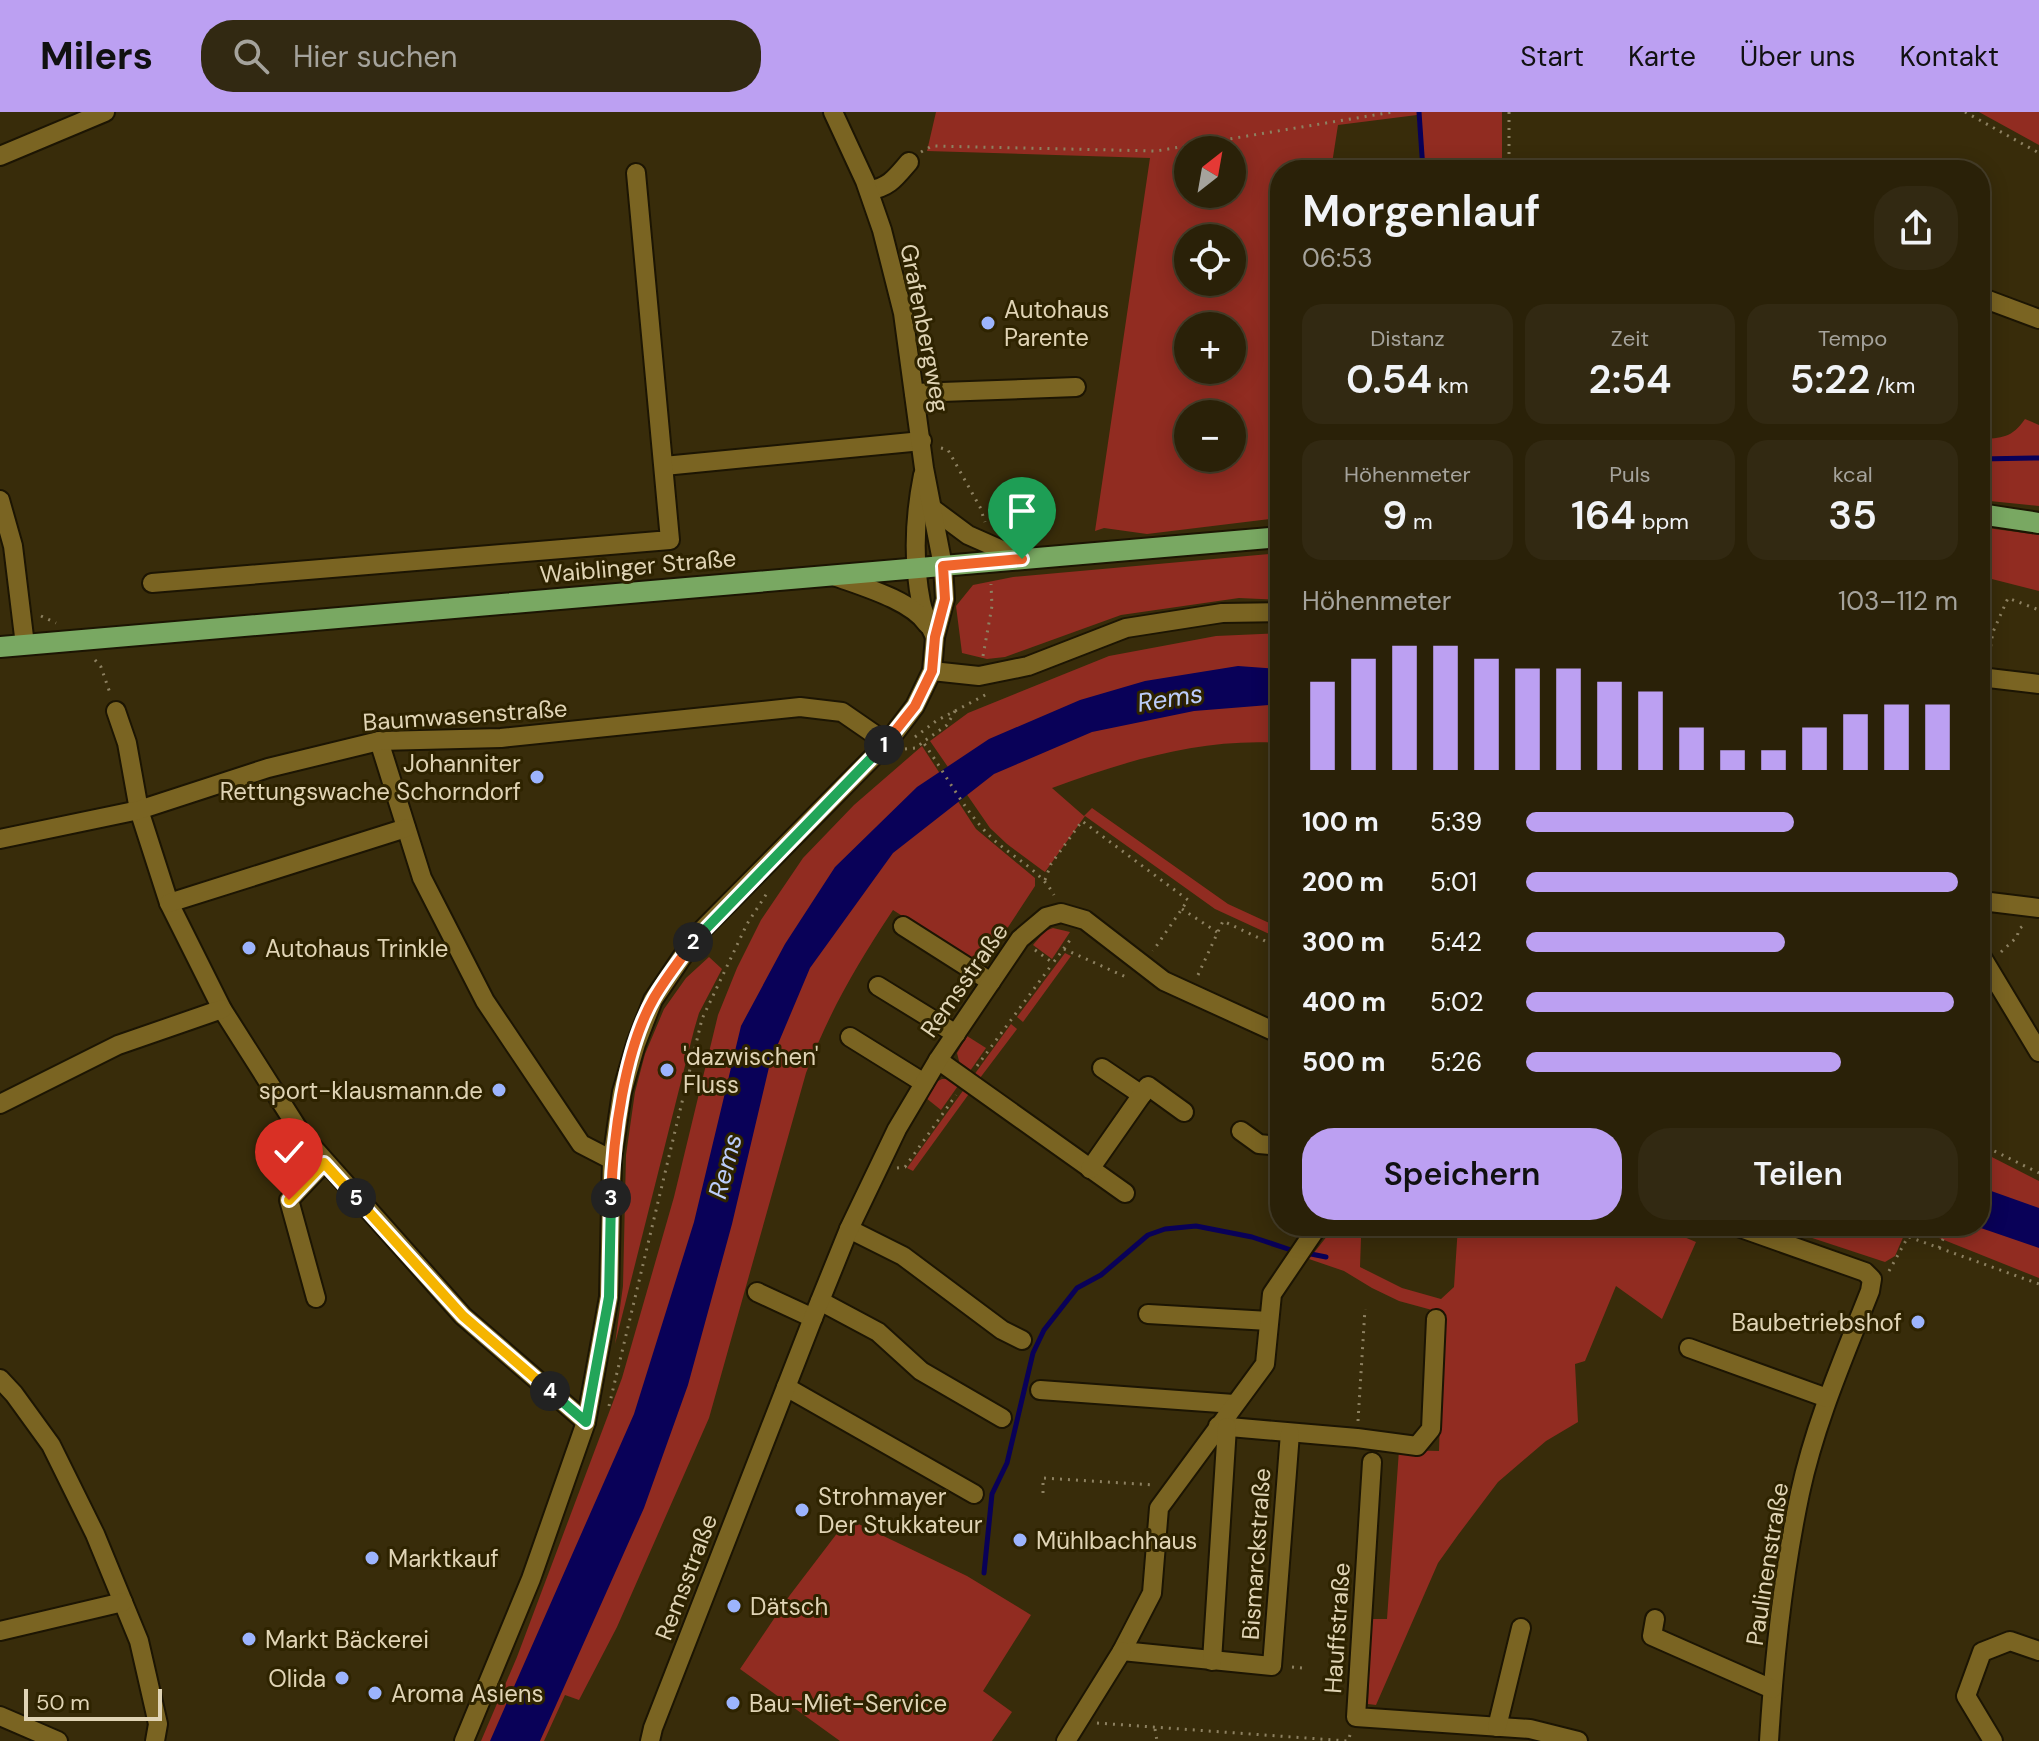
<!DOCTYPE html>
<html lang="de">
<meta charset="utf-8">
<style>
body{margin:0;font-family:"DM Sans",sans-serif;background:#322912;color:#f1f3f6;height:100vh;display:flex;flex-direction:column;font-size:30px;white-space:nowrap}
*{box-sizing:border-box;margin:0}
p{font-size:26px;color:#a5a39c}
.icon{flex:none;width:44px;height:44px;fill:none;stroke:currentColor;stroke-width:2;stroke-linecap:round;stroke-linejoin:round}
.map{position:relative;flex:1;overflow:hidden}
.details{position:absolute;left:1270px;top:48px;width:720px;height:1076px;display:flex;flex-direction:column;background:#2a2108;border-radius:32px;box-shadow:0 4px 20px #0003,0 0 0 2px #463e29}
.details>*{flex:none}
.needle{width:52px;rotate:31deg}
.controls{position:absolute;left:1174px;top:24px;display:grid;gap:16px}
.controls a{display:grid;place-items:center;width:72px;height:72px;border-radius:50%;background:#2a2108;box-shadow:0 4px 20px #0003,0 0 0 2px #463e29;font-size:40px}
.scale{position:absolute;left:24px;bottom:20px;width:138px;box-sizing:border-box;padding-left:8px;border:4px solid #e0d4b5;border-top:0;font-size:22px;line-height:28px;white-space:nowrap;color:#e0d4b5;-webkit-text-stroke:6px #2e2300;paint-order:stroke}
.pin{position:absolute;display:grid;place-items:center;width:68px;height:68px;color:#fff;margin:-82px -34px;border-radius:50% 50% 50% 0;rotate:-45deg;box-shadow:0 0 8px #0007}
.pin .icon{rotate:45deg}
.km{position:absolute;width:40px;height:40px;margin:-20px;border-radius:50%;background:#222;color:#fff;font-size:22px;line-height:40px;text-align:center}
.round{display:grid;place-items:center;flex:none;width:84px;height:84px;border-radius:32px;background:#322912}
.headline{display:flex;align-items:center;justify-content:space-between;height:136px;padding:0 32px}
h1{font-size:44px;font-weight:600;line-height:60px}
.metrics{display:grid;grid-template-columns:repeat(3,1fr);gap:12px;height:136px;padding:8px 32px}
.metrics div{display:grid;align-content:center;border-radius:20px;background:#322912;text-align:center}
.metrics b{font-size:40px;font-weight:600}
.metrics small{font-size:22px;font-weight:400}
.metrics p{font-size:22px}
.chart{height:224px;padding:16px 32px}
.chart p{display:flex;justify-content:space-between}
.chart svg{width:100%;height:144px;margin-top:8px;stroke:#bca0f2;stroke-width:6}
.cta{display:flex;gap:16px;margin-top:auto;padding:16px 32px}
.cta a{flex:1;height:92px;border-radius:32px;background:#bca0f2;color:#111;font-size:32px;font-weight:600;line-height:92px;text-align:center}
.cta a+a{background:#322912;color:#f1f3f6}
ul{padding:0 32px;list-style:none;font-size:26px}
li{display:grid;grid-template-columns:128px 96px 1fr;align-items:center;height:60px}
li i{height:20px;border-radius:10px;background:#bca0f2}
header{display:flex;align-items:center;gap:48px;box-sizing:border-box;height:112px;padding:0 40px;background:#bca0f2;color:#111}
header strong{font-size:38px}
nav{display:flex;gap:44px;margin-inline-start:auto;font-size:28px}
.search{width:560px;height:72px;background:#322912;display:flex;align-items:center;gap:20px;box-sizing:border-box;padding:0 28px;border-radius:32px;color:#a5a39c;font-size:30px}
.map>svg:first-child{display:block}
</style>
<header>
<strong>Milers</strong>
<div class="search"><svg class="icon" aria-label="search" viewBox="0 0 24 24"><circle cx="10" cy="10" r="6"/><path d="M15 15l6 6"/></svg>Hier suchen</div>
<nav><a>Start</a><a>Karte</a><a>Über uns</a><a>Kontakt</a></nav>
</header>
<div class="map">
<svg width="2039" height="1629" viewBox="0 0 2039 1629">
<rect width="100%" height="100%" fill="#382c0a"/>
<g fill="#912c21" fill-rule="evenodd">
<path d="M936,0H1502V58H1422L1417,3L1338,13L1331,58H1280L1279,406L1147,422L1104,416L1095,419L1150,46L927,39ZM1188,38H1232V82H1188ZM1188,126H1232V170H1188ZM1188,214H1232V258H1188ZM1188,302H1232V346H1188Z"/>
<polygon points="1979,0 2039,0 2039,33"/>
<path d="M2025,307L2039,313V394L1980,388V327C2002,326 2012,326 2025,307Z"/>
<polygon points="1980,415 2039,423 2039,479 1980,464"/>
<polygon points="1280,441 1280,488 1239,486 1121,503 1005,545 987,547 962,541 956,494 973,473 1013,465"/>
<path d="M1280,521V631C1201,626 1125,649 1052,676L1084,704L1092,696L1228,792L1280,816V827L1215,797L1085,704L1045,760L1042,758L1007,732L990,716L930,629L968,601L1109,544L1216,524Z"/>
<path d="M922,634L976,717L1035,766V774L982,855L893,798C856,854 830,898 806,961L709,1306L617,1515L579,1588L565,1583L544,1629H481L517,1545L622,1266L674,1085L718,903L737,856L761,808L803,746L854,693Z"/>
<polygon points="1053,816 1070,820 1052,847 1033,833 1045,819"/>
<polygon points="1065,841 1071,844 1023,910 1017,905"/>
<polygon points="709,845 722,857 699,901 694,918 615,1232 623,1174 626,1043 635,980 645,942 664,897 686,866"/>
<polygon points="1011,912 1017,917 980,966 974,963"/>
<polygon points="967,924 986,936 970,959 960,953 957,941"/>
<polygon points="942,967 952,967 960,971 941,998 926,986 934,971"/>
<polygon points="965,976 971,979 913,1059 907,1056"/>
<polygon points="1980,1039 2039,1069 2039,1166 1919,1118 1921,1114 1980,1114"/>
<polygon points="1335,1114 1351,1114 1361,1126 1360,1155 1402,1176 1441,1187 1454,1175 1458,1114 1658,1114 1696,1130 1662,1207 1616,1174 1585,1249 1575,1252 1578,1310 1546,1329 1498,1370 1458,1423 1438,1451 1376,1593 1368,1592 1371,1507 1387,1507 1399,1338 1439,1339 1443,1201 1399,1189 1372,1176 1344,1159 1309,1147"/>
<polygon points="1803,1114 1908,1114 1895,1144 1885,1150 1800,1122"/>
<polygon points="848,1407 967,1464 1031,1503 983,1579 1012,1600 992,1629 840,1629 740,1557 790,1483"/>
</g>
<g fill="#090158">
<polygon points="1238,554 1280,557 1280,592 1194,599 1092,620 994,662 893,741 810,856 770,951 732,1112 688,1273 644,1396 540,1629 490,1629 634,1302 694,1110 741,914 785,832 835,755 917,675 989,627 1080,588 1145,569"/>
<polygon points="1980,1075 2039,1096 2039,1136 1975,1114 1980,1114"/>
</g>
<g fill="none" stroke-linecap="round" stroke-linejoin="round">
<g stroke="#090158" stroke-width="5">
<polyline points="1419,0 1423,58"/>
<polyline points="1980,347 2039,346"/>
<polyline points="984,1461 992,1382 1007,1351 1033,1241 1044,1218 1077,1176 1101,1163 1148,1123 1165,1117 1196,1114 1252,1125 1291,1138 1326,1145"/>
</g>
<g stroke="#1c1503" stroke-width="22">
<g id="minor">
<polyline points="0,44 105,0"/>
<path d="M869,78C889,76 896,65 909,50"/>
<polyline points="1980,185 2039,207"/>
<polyline points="914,281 1076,275"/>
<polyline points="664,354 922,329"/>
<path d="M923,363C915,403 913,449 921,490C923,502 930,514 935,525"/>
<polyline points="0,388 13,434 25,533"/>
<polyline points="933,397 968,423 1022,447"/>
<path d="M834,464C861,474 911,488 927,512"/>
<polyline points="152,471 670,428 636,61"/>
<polyline points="932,559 979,564 1028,554 1126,516 1222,501 1280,500"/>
<polyline points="1980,565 2039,572"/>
<polyline points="116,599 127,631 139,698 169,791 222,897 302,1023 463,1204 586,1310"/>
<polyline points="379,629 422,766 485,889 581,1032 612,1048"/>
<polyline points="0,727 139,698 268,656 379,629 501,626 800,595 842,600 887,631"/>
<polyline points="169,791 406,716"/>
<polyline points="1980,791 1990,790 2039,796"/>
<polyline points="903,814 991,870"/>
<polyline points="1980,842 2039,940"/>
<polyline points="878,874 956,922"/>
<polyline points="850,925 924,971"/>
<polyline points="938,948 1125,1081"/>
<polyline points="1102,956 1142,983"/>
<polyline points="0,992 118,933 222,897"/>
<polyline points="1241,1019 1259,1032 1280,1034"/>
<polyline points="1090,1057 1148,974 1184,1000"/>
<path d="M1735,1114L1865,1160L1872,1167L1870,1179C1844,1245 1815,1311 1800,1381C1783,1462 1774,1546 1769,1629"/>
<polyline points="849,1117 903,1144 1002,1218 1022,1228"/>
<polyline points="757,1180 813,1206"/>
<polyline points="316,1186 289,1088 324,1051"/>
<polyline points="820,1189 878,1220 921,1259 1002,1306"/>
<polyline points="1148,1202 1269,1209"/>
<polyline points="1689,1236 1827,1286"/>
<polyline points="0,1267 14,1282 51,1333 95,1422 139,1529 158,1612 155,1629"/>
<polyline points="786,1275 974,1382"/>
<polyline points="1040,1278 1234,1292"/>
<polyline points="1218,1314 1357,1326 1417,1334 1431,1317 1436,1207"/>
<polyline points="1290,1321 1272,1554 1122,1539 1152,1481 1159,1396 1265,1252 1272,1182 1318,1114"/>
<polyline points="1372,1350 1356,1605 1530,1617 1578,1629"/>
<polyline points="1655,1507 1652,1524 1772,1577"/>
<polyline points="0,1519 123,1490"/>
<polyline points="1212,1549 1227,1315"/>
<polyline points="0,1604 58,1629"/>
<polyline points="1497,1615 1521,1516"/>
<polyline points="464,1629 531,1467 586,1310 609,1185 612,1048 622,980 636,932 653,888 697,823 887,631 915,594 932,559 935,525 945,487 943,454 924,356 903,201 882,118 865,69 833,0"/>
<polyline points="650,1629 653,1616 813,1206 849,1117 897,1017 938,948 1020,827 1046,805 1061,801 1085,808 1164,869 1280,922"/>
<polyline points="1066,1629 1122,1539"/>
<polyline points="1993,1629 1966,1584 1982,1540 2010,1529 2039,1539"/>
</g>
</g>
<g stroke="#1c1503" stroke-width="24">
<g id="major">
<polyline points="1980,402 2039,411"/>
<polyline points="0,535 1280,425"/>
</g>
</g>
<g stroke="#8d8161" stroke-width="3" stroke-dasharray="2 6" stroke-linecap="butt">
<polyline points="1965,0 2039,41"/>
<polyline points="921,40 932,34 1156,39 1393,0"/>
<polyline points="1509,58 1509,0"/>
<polyline points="941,336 948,338 980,395 985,410"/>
<polyline points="41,504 56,511"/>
<polyline points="983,544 992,494 991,472"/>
<polyline points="95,548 101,555 111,584"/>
<polyline points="1988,550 1993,520 2008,486 2039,498"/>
<path d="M955,599L947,613L923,630C946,662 965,701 994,728C1014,746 1041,759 1054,783"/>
<polyline points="1980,605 1983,585"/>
<polyline points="915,625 936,609 987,582"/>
<polyline points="905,637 916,636 923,630"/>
<polyline points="1045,768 1051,752 1082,709 1188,788 1153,839"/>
<polyline points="1182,797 1217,820"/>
<polyline points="1064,837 1126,865"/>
<polyline points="1035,838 1053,851 1073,824"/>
<polyline points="2001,840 2017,825 2019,817 2024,813"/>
<polyline points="1198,863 1223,809 1280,836"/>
<polyline points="977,954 1053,851"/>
<polyline points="1980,1024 1986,1026"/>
<polyline points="1980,1032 2039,1061"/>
<polyline points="897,1056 905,1055 956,983"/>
<polyline points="1909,1125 2039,1172"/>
<polyline points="1939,1136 1949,1114"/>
<polyline points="1889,1159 1914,1114"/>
<polyline points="609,1294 702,907 747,812 769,778"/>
<polyline points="1358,1309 1365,1197"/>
<polyline points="1043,1381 1043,1366 1155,1373"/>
<polyline points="1292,1555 1302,1556"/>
<polyline points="1097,1611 1348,1629 1351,1620"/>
<polyline points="1155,1617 1157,1629"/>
</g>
<use href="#minor" stroke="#7a6422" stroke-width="18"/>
<use href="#major" stroke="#79a862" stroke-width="20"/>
</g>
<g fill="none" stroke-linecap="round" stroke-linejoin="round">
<g stroke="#fff" stroke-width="16">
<polyline id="split-1" points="884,633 915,594 932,559 935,525 945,487 943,454 1022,447"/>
</g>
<g stroke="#fff" stroke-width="16">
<polyline id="split-2" points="693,830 884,633"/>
</g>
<g stroke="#fff" stroke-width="16">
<path id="split-3" d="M611,1086C613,1027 624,938 654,886C665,867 680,848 693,830"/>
</g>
<g stroke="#fff" stroke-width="16">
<polyline id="split-4" points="550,1279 586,1310 609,1185 611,1086"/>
</g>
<g stroke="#fff" stroke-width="16">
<polyline id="split-5" points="356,1086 463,1204 550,1279"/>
</g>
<g stroke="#fff" stroke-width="16">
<polyline id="split-6" points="289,1088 324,1051 356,1086"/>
</g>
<use href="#split-1" stroke="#f0652b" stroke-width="10"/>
<use href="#split-2" stroke="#22a559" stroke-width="10"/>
<use href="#split-3" stroke="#f0652b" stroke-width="10"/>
<use href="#split-4" stroke="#22a559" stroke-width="10"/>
<use href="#split-5" stroke="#f5b400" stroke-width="10"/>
<use href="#split-6" stroke="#f5b400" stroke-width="10"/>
</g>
<g fill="#9cb4fd" stroke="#2e2300" stroke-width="3">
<circle cx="988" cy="211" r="8"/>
<circle cx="537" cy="665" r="8"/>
<circle cx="249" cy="836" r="8"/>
<circle cx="667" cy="958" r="8"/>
<circle cx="499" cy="978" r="8"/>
<circle cx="1918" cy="1210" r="8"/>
<circle cx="802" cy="1398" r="8"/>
<circle cx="1020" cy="1428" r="8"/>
<circle cx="372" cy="1446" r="8"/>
<circle cx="734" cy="1494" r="8"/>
<circle cx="249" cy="1527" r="8"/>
<circle cx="342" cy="1566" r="8"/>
<circle cx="375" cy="1581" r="8"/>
<circle cx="733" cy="1591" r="8"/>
</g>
<g text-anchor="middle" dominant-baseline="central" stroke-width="6" stroke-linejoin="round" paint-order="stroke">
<g font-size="24" fill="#e0d4b5" stroke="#2e2300" text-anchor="start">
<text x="1004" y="197">Autohaus<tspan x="1004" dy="28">Parente</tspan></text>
<text x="521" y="651" text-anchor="end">Johanniter<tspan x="521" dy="28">Rettungswache Schorndorf</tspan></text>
<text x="265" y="836">Autohaus Trinkle</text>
<text x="683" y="944">'dazwischen'<tspan x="683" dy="28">Fluss</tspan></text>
<text x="483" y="978" text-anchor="end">sport-klausmann.de</text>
<text x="1902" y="1210" text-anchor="end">Baubetriebshof</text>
<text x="818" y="1384">Strohmayer<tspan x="818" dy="28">Der Stukkateur</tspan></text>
<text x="1036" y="1428">Mühlbachhaus</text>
<text x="388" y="1446">Marktkauf</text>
<text x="750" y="1494">Dätsch</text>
<text x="265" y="1527">Markt Bäckerei</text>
<text x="326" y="1566" text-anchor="end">Olida</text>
<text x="391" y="1581">Aroma Asiens</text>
<text x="749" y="1591">Bau-Miet-Service</text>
</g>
<g font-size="24" fill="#e0d4b5" stroke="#2e2300">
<text transform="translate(925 216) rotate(79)">Grafenbergweg</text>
<text transform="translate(638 454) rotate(-5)">Waiblinger Straße</text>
<text transform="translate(465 603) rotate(-4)">Baumwasenstraße</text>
<text transform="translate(964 868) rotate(-55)">Remsstraße</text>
<text transform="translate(1256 1442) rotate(-86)">Bismarckstraße</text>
<text transform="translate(1767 1452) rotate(-81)">Paulinenstraße</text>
<text transform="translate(686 1465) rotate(-69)">Remsstraße</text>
<text transform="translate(1337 1516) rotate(-86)">Hauffstraße</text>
</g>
<g font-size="26" font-style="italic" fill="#bccdfb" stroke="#2e2300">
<text transform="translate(1170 586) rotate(-9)">Rems</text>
<text transform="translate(725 1054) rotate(-75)">Rems</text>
</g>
</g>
</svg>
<div class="controls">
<a><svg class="needle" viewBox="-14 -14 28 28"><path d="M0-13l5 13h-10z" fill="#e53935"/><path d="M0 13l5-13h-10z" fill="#a5a39c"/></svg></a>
<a><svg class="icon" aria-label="locate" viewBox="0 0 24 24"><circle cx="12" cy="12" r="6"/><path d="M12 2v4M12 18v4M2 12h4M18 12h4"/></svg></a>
<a>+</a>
<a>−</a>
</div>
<div class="scale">50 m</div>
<div class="pin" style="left:1022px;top:447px;background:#1e9e55"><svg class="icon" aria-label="arrive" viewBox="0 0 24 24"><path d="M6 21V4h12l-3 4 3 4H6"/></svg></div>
<div class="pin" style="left:289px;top:1088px;background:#d93025"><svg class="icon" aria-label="check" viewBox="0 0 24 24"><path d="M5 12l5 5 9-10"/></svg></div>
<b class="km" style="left:884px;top:633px">1</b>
<b class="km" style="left:693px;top:830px">2</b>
<b class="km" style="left:611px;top:1086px">3</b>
<b class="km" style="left:550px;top:1279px">4</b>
<b class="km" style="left:356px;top:1086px">5</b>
<section class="details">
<div class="headline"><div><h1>Morgenlauf</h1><p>06:53</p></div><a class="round"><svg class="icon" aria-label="share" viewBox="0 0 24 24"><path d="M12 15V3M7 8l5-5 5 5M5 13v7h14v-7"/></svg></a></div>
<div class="metrics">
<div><p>Distanz</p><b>0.54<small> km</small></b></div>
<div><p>Zeit</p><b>2:54</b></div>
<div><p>Tempo</p><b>5:22<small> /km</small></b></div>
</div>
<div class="metrics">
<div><p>Höhenmeter</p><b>9<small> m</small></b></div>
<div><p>Puls</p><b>164<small> bpm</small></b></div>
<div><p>kcal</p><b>35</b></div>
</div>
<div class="chart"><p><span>Höhenmeter</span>103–112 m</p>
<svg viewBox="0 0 160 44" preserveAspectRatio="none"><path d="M5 44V17M15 44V10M25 44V6M35 44V6M45 44V10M55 44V13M65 44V13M75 44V17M85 44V20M95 44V31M105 44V38M115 44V38M125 44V31M135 44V27M145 44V24M155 44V24"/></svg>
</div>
<ul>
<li><b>100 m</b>5:39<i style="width:62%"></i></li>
<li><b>200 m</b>5:01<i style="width:100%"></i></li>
<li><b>300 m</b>5:42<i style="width:60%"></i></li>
<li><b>400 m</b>5:02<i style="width:99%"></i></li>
<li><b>500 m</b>5:26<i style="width:73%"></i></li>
</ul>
<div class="cta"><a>Speichern</a><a>Teilen</a></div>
</section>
</div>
